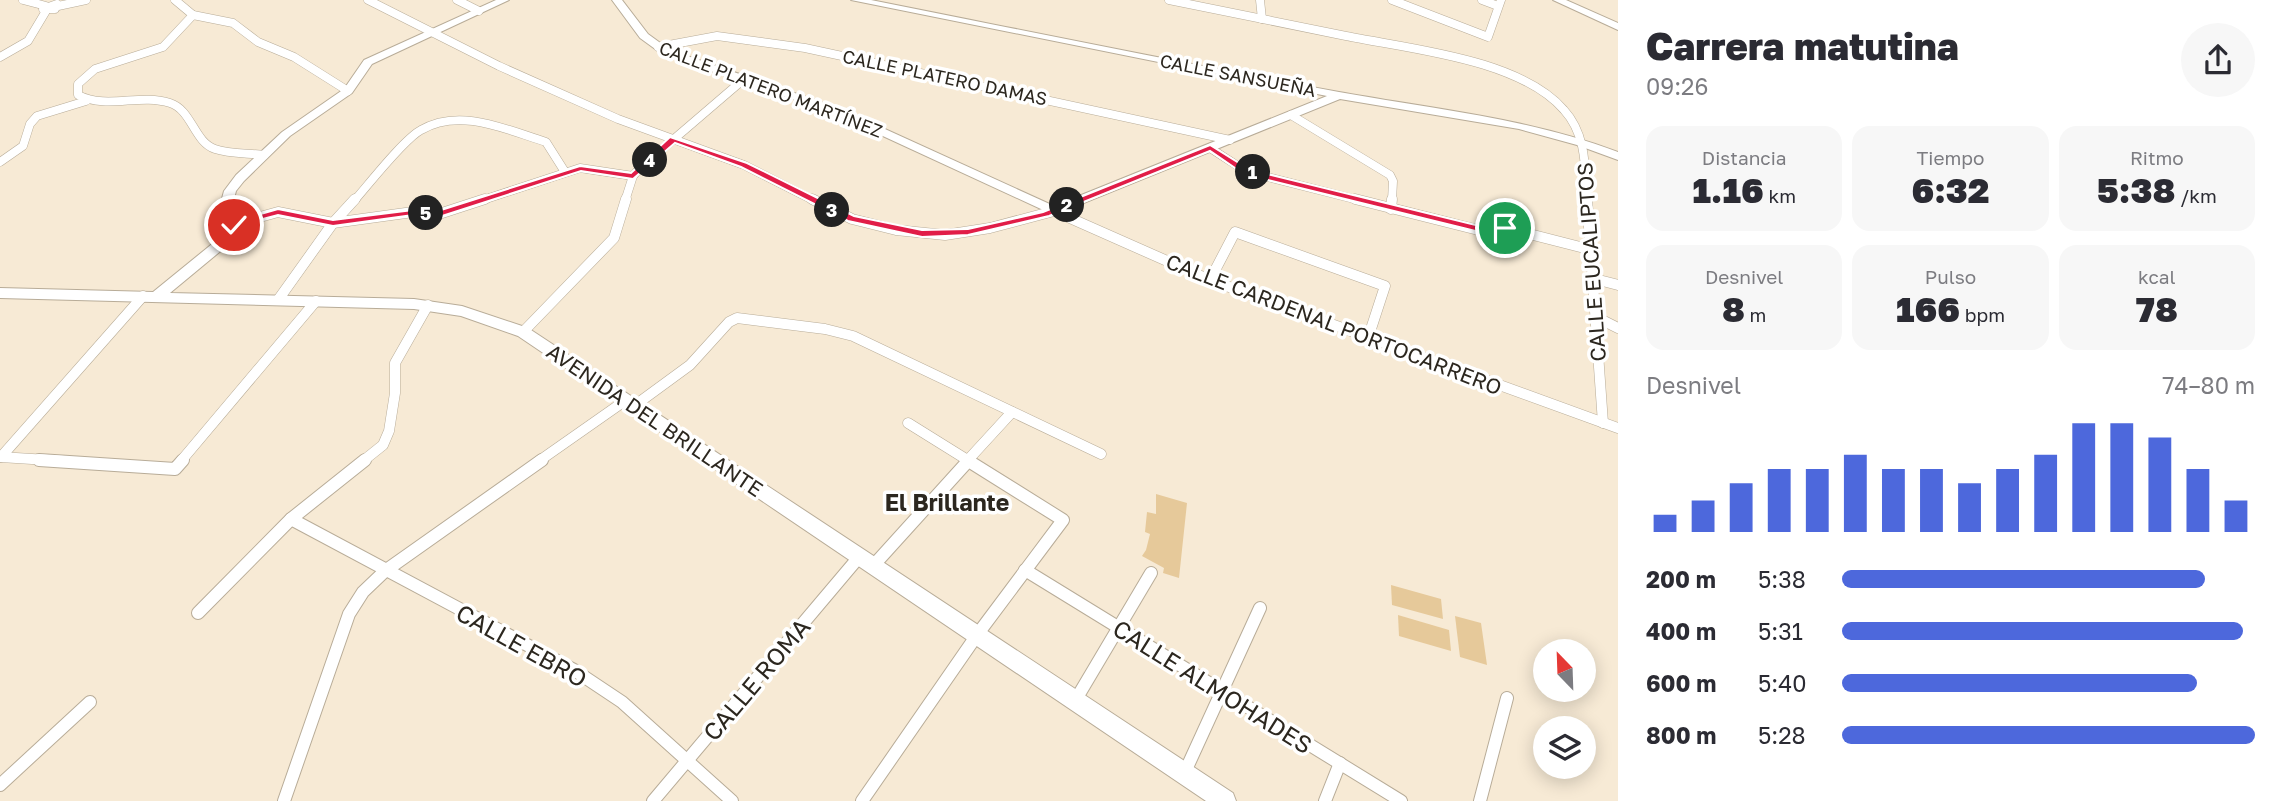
<!DOCTYPE html>
<html lang="es">
<meta charset="utf-8">
<style>
body{margin:0;font-family:"Golos Text",sans-serif;background:#f7f7f7;color:#2b2b33;height:100vh;display:flex;flex-direction:column;font-size:26px;white-space:nowrap}
*{box-sizing:border-box;margin:0}
p{font-size:23px;color:#7c7c81}
.icon{flex:none;width:38px;height:38px;fill:none;stroke:currentColor;stroke-width:2;stroke-linecap:round;stroke-linejoin:round}
.map{position:relative;flex:1;overflow:hidden}
.side{display:flex;flex-direction:column;background:#fff;width:665px}
.side>*{flex:none}
.needle{width:46px;rotate:337deg}
.controls{position:absolute;left:1533px;top:639px;display:grid;gap:14px}
.controls a{display:grid;place-items:center;width:63px;height:63px;border-radius:50%;background:#fff;box-shadow:0 4px 18px #0003;font-size:35px}
.pin{position:absolute;display:grid;place-items:center;width:60px;height:60px;color:#fff;margin:-30px;border:4px solid #fff;border-radius:50%;box-shadow:0 2px 7px #0007}
.km{position:absolute;width:35px;height:35px;margin:-18px;border-radius:50%;background:#222;color:#fff;font-size:19px;line-height:35px;text-align:center}
.round{display:grid;place-items:center;flex:none;width:74px;height:74px;border-radius:37px;background:#f7f7f7}
.summary{display:flex;align-items:center;justify-content:space-between;height:119px;padding:0 28px}
h1{font-size:38px;font-weight:800;line-height:52px}
.stats{display:grid;grid-template-columns:repeat(3,1fr);gap:10px;height:119px;padding:7px 28px}
.stats div{display:grid;align-content:center;border-radius:18px;background:#f7f7f7;text-align:center}
.stats b{font-size:35px;font-weight:800}
.stats small{font-size:19px;font-weight:400}
.stats p{font-size:19px}
.chart{height:196px;padding:14px 28px}
.chart p{display:flex;justify-content:space-between}
.chart svg{width:100%;height:126px;margin-top:7px;stroke:#4d68dc;stroke-width:6}
ul{padding:0 28px;list-style:none;font-size:23px}
li{display:grid;grid-template-columns:112px 84px 1fr;align-items:center;height:52px}
li i{height:18px;border-radius:9px;background:#4d68dc}
main{display:flex;flex:1;min-height:0}
.map>svg:first-child{display:block}
</style>
<main>
<div class="map">
<svg width="1618" height="801" viewBox="0 0 1618 801">
<rect width="100%" height="100%" fill="#f7ead5"/>
<g fill="#e6c99a">
<polygon points="1156,494 1187,503 1179,578 1163,573 1164,568 1142,556 1146,550 1150,534 1145,532 1147,512 1156,514"/>
<polygon points="1391,585 1441,599 1443,619 1392,605"/>
<polygon points="1398,615 1449,630 1451,651 1399,636"/>
<polygon points="1455,616 1481,623 1487,665 1460,657"/>
</g>
<g fill="none" stroke-linecap="round" stroke-linejoin="round">
<g stroke="#b8ac98" stroke-width="9">
<g id="street-far2">
<polyline points="23,0 46,6"/>
<polyline points="175,0 193,15 233,23 258,42 294,57 348,91"/>
<polyline points="368,0 499,66 618,119 744,165 815,201"/>
<polyline points="457,0 479,11"/>
<path d="M1169,0C1228,12 1287,24 1346,36C1410,49 1520,59 1564,110C1587,135 1585,169 1587,201"/>
<polyline points="1260,0 1262,19"/>
<polyline points="1392,0 1488,37 1501,0"/>
<polyline points="1482,0 1498,6"/>
<polygon points="57,4 55,9 43,9"/>
<polyline points="58,6 86,0"/>
<path d="M193,15L163,47L95,69L78,84V95C108,110 139,93 170,103C192,110 194,142 215,149C229,154 249,153 264,155"/>
<polyline points="658,47 717,36 805,48 1230,140"/>
<polyline points="0,57 28,41 46,11"/>
<polyline points="1291,115 1390,175 1393,181 1392,201"/>
<polyline points="1210,148 1241,168 1264,176 1362,201"/>
<polyline points="0,162 23,146 30,124 37,116 86,101"/>
<path d="M354,201C369,184 404,139 421,130C460,107 507,130 546,142L565,172"/>
<polyline points="480,201 580,168 633,176"/>
<polyline points="625,201 633,176 639,169 744,79"/>
</g>
</g>
<g stroke="#b8ac98" stroke-width="11">
<g id="street-far1">
<polyline points="812,199 852,219 896,230 945,235 990,228 1054,211 1210,280 1618,428"/>
<polyline points="1355,199 1502,236"/>
<polyline points="1587,199 1603,423"/>
<polyline points="1391,209 1392,199"/>
<polyline points="1502,227 1592,250"/>
<polyline points="235,232 260,217 278,212 333,223 413,212 439,214 485,199"/>
<polyline points="1595,279 1618,285"/>
<polyline points="1210,280 1235,232 1385,286 1368,338"/>
<polyline points="278,300 333,223 355,199"/>
<polyline points="1596,317 1618,328"/>
<polyline points="523,332 614,238 626,199"/>
<polyline points="634,406 690,365 729,322 737,318 825,329 853,336 1101,454"/>
<polyline points="908,423 969,461"/>
<polyline points="0,457 64,461"/>
<polyline points="1,457 143,296"/>
<polyline points="181,461 316,301"/>
<polyline points="363,461 383,445 389,431 395,393 395,363 428,305"/>
<polyline points="539,461 626,400"/>
<polyline points="967,461 1012,412"/>
</g>
</g>
<g stroke="#b8ac98" stroke-width="14">
<g id="street">
<polyline points="39,460 175,469 183,460"/>
<polyline points="291,519 574,670 622,702 732,801"/>
<polyline points="873,566 969,460"/>
<polyline points="1025,570 1401,801"/>
<polyline points="198,613 291,519 365,460"/>
<polyline points="1075,701 1151,573"/>
<polyline points="1184,774 1260,608"/>
<polyline points="0,785 90,702"/>
<polyline points="284,801 349,614 363,592 385,571 542,460"/>
<polyline points="653,801 859,557"/>
<polyline points="862,801 977,635 1063,520 967,460"/>
<polyline points="1325,801 1340,763"/>
<polyline points="1480,801 1507,698"/>
</g>
</g>
<g stroke="#b8ac98" stroke-width="2">
<g id="secondary">
<polygon points="496,0 509,0 372,64 352,93 290,136 244,181 236,191 232,206 242,232 240,235 170,293 414,299 462,306 528,328 1233,793 1236,801 1206,801 518,336 461,316 414,309 0,298 0,288 153,292 228,231 220,206 224,191 236,175 282,132 344,89 364,60"/>
<path d="M612,0H622L648,34L670,50L841,109L1054,206L1327,96L851,0H871C1027,31 1183,63 1339,92C1433,109 1528,118 1618,152V160L1577,145L1519,129L1340,99L1054,215L833,113L662,54L640,38Z"/>
<polygon points="1553,0 1566,0 1618,23 1618,30"/>
</g>
</g>
<use href="#street-far2" stroke="#fff" stroke-width="8"/>
<use href="#street-far1" stroke="#fff" stroke-width="10"/>
<use href="#street" stroke="#fff" stroke-width="12"/>
<use href="#secondary" fill="#fff" fill-rule="evenodd"/>
</g>
<polygon fill="#e11d48" stroke="#fff" stroke-width="2" points="670,137 747,163 854,216 922,230 968,229 1043,212 1210,145 1244,166 1267,174 1504,232 1500,228 1505,225 1515,233 1508,239 1260,178 1238,170 1210,151 1049,216 968,235 922,237 848,221 741,167 675,143 633,179 581,171 439,217 413,215 333,226 278,215 263,219 238,234 230,232 231,223 239,225 257,215 278,209 333,220 413,210 438,211 580,166 631,173"/>
<g text-anchor="middle" dominant-baseline="central" stroke-width="7" stroke-linejoin="round" paint-order="stroke">
<g font-size="18" fill="#2c271f" stroke="#fff">
<text transform="translate(1238 75) rotate(11)">CALLE SANSUEÑA</text>
<text transform="translate(945 77) rotate(12)">CALLE PLATERO DAMAS</text>
<text transform="translate(771 89) rotate(21)">CALLE PLATERO MARTÍNEZ</text>
</g>
<g font-size="21" fill="#2c271f" stroke="#fff">
<text transform="translate(1591 262) rotate(-94)">CALLE EUCALIPTOS</text>
<text transform="translate(1334 324) rotate(21)">CALLE CARDENAL PORTOCARRERO</text>
<text transform="translate(655 420) rotate(34)">AVENIDA DEL BRILLANTE</text>
</g>
<g font-size="23" font-weight="bold" fill="#2c271f" stroke="#fff">
<text x="947" y="502">El Brillante</text>
</g>
<g font-size="24" fill="#2c271f" stroke="#fff">
<text transform="translate(522 645) rotate(29)">CALLE EBRO</text>
<text transform="translate(756 679) rotate(-50)">CALLE ROMA</text>
<text transform="translate(1213 686) rotate(32)">CALLE ALMOHADES</text>
</g>
</g>
</svg>
<div class="controls">
<a><svg class="needle" viewBox="-14 -14 28 28"><path d="M0-13l5 13h-10z" fill="#e53935"/><path d="M0 13l5-13h-10z" fill="#7c7c81"/></svg></a>
<a><svg class="icon" aria-label="layers" viewBox="0 0 24 24"><path d="M12 4l9 5-9 5-9-5zM3 14l9 5 9-5"/></svg></a>
</div>
<div class="pin" style="left:1505px;top:228px;background:#1e9e55"><svg class="icon" aria-label="arrive" viewBox="0 0 24 24"><path d="M6 21V4h12l-3 4 3 4H6"/></svg></div>
<div class="pin" style="left:234px;top:225px;background:#d93025"><svg class="icon" aria-label="check" viewBox="0 0 24 24"><path d="M5 12l5 5 9-10"/></svg></div>
<b class="km" style="left:1253px;top:172px">1</b>
<b class="km" style="left:1067px;top:205px">2</b>
<b class="km" style="left:832px;top:210px">3</b>
<b class="km" style="left:650px;top:160px">4</b>
<b class="km" style="left:426px;top:213px">5</b>
</div>
<section class="side">
<div class="summary"><div><h1>Carrera matutina</h1><p>09:26</p></div><a class="round"><svg class="icon" aria-label="share" viewBox="0 0 24 24"><path d="M12 15V3M7 8l5-5 5 5M5 13v7h14v-7"/></svg></a></div>
<div class="stats">
<div><p>Distancia</p><b>1.16<small> km</small></b></div>
<div><p>Tiempo</p><b>6:32</b></div>
<div><p>Ritmo</p><b>5:38<small> /km</small></b></div>
</div>
<div class="stats">
<div><p>Desnivel</p><b>8<small> m</small></b></div>
<div><p>Pulso</p><b>166<small> bpm</small></b></div>
<div><p>kcal</p><b>78</b></div>
</div>
<div class="chart"><p><span>Desnivel</span>74–80 m</p>
<svg viewBox="0 0 160 44" preserveAspectRatio="none"><path d="M5 44V38M15 44V33M25 44V27M35 44V22M45 44V22M55 44V17M65 44V22M75 44V22M85 44V27M95 44V22M105 44V17M115 44V6M125 44V6M135 44V11M145 44V22M155 44V33"/></svg>
</div>
<ul>
<li><b>200 m</b>5:38<i style="width:88%"></i></li>
<li><b>400 m</b>5:31<i style="width:97%"></i></li>
<li><b>600 m</b>5:40<i style="width:86%"></i></li>
<li><b>800 m</b>5:28<i style="width:100%"></i></li>
</ul>
</section>
</main>
